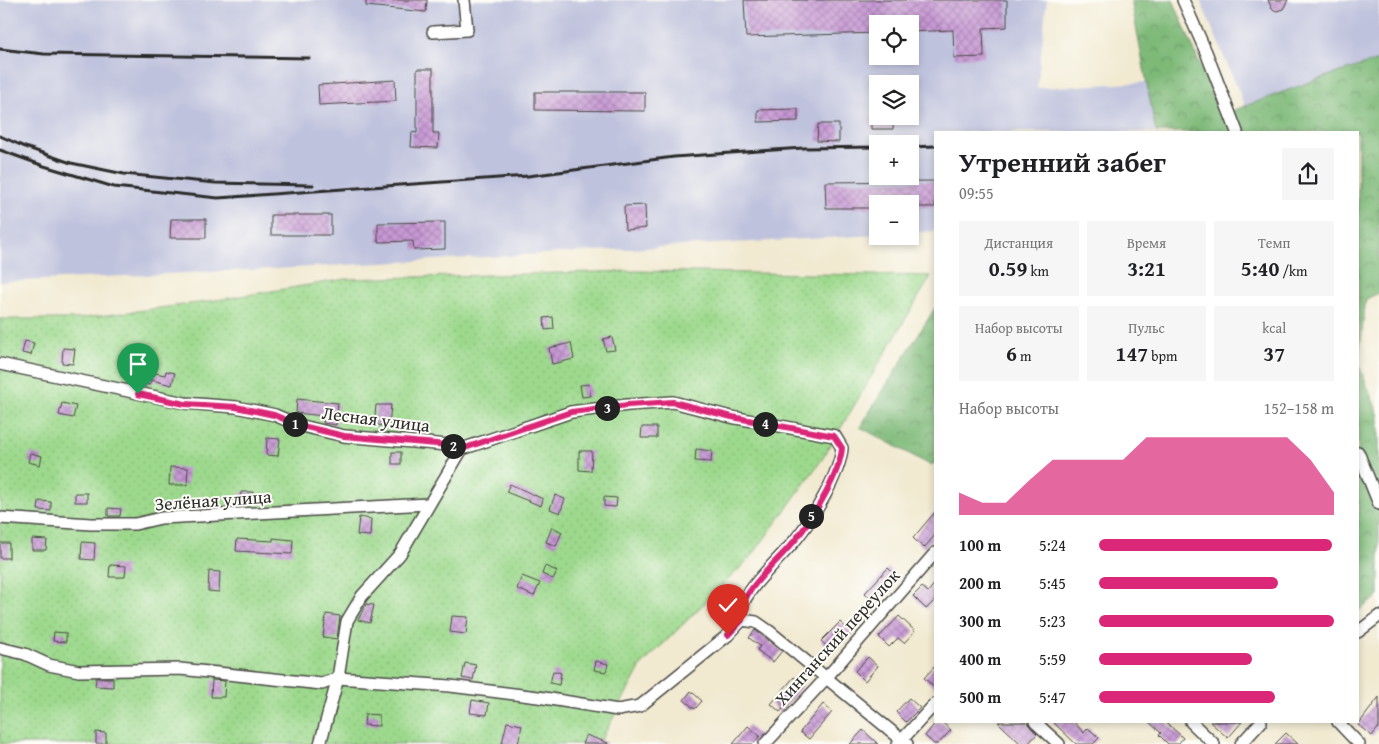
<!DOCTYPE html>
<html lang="ru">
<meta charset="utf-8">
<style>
body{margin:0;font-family:"Gentium Book Plus",serif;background:#f6f6f6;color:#202124;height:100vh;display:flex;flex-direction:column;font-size:19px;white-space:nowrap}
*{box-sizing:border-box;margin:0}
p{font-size:16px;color:#757577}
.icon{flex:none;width:28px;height:28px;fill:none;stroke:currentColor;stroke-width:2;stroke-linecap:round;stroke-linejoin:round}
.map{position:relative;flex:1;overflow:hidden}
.drawer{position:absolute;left:934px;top:131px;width:425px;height:592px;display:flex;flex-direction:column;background:#fff;border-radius:0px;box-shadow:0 2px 8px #0003}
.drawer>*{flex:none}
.fabs{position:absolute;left:869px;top:15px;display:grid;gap:10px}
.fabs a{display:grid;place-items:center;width:50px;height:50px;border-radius:0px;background:#fff;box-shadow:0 2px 8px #0003;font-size:25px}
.pin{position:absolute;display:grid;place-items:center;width:42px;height:42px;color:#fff;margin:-51px -21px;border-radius:50% 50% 50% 0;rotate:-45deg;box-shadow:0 0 5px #0007}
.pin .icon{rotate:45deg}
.km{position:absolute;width:25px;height:25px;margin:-12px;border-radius:50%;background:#222;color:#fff;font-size:14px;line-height:25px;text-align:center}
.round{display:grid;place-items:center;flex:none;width:52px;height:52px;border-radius:0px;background:#f6f6f6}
.headline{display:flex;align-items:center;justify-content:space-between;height:85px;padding:0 25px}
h1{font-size:28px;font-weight:700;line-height:38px}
.figures{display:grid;grid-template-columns:repeat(3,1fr);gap:8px;height:85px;padding:5px 25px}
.figures div{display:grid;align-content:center;border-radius:0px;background:#f6f6f6;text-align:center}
.figures b{font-size:21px;font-weight:700}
.figures small{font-size:14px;font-weight:400}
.figures p{font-size:14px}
.chart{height:140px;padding:10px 25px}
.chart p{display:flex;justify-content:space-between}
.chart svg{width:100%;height:90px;margin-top:5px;fill:#db2777;opacity:.7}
ul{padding:0 25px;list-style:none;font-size:16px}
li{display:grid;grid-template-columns:80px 60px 1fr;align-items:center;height:38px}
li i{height:12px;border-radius:6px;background:#db2777}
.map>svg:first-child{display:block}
</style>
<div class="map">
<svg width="1379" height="744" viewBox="0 0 1379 744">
<defs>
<pattern id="green-dots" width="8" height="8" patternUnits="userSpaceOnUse" patternTransform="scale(1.25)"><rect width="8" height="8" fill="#9dd98d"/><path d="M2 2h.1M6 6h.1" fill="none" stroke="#87ba7a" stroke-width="1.8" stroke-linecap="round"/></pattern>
<pattern id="forest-crowns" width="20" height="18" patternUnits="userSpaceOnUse" patternTransform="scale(1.25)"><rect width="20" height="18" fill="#7eb978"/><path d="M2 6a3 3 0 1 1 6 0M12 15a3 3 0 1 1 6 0" fill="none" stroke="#679763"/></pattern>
<pattern id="building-cross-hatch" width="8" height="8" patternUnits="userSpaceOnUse" patternTransform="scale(1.25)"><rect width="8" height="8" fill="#c899d5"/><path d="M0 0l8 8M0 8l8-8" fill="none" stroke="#a37dad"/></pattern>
</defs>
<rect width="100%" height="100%" fill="#fdfcf7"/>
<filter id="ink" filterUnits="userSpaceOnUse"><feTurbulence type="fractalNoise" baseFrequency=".02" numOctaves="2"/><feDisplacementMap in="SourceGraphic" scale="10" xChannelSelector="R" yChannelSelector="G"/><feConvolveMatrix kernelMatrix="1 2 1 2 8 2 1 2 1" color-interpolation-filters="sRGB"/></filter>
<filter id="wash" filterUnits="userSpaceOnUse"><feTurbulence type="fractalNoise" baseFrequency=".0096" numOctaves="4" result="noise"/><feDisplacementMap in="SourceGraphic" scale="20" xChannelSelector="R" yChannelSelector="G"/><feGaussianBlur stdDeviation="1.12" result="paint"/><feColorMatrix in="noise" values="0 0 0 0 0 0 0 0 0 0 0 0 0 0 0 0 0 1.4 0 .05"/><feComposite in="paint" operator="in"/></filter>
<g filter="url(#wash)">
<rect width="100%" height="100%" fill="#f1e9d0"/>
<g fill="#bfc2dd" fill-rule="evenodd">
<path d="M0,0H1047L1037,88L1152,82L1155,132H935V231L910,233V204H878L877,235L293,268L0,282ZM878,24H910V56H878ZM878,84H910V116H878ZM878,144H910V176H878Z"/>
<polygon points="1200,0 1379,0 1379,71 1248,113"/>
</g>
<polygon fill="url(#green-dots)" stroke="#64825c" points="632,271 931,276 823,458 751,557 641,666 599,744 0,744 0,319 76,319 198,303 346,279"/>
<g fill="url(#forest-crowns)" stroke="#547252">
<polygon points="1131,0 1173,0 1221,115 1318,79 1379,60 1379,293 1366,299 1358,363 1379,416 1379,596 1358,611 1358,132 1156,132"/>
<polygon points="935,308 935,463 930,465 860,427"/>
</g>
<g id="blocks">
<g fill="url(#building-cross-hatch)">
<polygon points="366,0 427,0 426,12 366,6"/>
<polygon points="744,0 1007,0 1007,27 983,28 984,57 954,58 953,30 910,32 910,24 878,24 878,33 746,37"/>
<polygon points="1268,0 1288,0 1283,9 1277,11 1272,9"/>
<polygon points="417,69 433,69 433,133 439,133 438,148 411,147 412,132 417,133"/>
<polygon points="395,80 396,101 319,105 318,85"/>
<polygon points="535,92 645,92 645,111 535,110"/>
<polygon points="798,109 798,121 758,122 758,110"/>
<polygon points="871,116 894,116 893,129 871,129"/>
<polygon points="818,124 839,124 839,142 817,141"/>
<polygon points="935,181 935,207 910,207 910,204 878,204 878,208 826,208 825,182"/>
<polygon points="645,205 646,228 625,230 624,206"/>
<rect x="271" y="215" width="60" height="20"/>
<polygon points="171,219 206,219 206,238 170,238"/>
<polygon points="445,222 445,249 414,250 413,241 378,242 378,223"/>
<polygon points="553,317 554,329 545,330 544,318"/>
<polygon points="612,337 615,350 606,351 603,339"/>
<polygon points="25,341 34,343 31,355 22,353"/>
<polygon points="571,343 574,359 552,364 549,348"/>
<polygon points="63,348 75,349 73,364 62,363"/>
<polygon points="135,369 165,375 166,371 175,373 172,385 151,380 150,385 132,382"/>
<polygon points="589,384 591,396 582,397 580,385"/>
<polygon points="297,399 338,403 336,425 323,423 324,416 296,413"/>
<polygon points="62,403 76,406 73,418 59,415"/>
<polygon points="376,405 391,405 389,426 374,425"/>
<polygon points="642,427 657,427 657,438 641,438"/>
<polygon points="267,438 280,439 278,456 266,455"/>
<polygon points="696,449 712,451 711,462 695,461"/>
<polygon points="579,451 592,451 591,471 579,470"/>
<rect x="392" y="452" width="9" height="12"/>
<polygon points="30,453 42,456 40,465 28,462"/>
<polygon points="170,467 188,468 187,485 169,485"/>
<polygon points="510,484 543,499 541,506 506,492"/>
<polygon points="241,492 253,492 253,501 240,501"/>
<rect x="75" y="493" width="12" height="9"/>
<polygon points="555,495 565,499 560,513 550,509"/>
<polygon points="604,497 617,498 616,507 604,506"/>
<polygon points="39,501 51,502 51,511 38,510"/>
<polygon points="108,508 121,509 120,516 108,516"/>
<polygon points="935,512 935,535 924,548 913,538"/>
<polygon points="359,517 371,519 370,536 357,535"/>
<polygon points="552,527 562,532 556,546 546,542"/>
<polygon points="273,538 293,540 292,554 236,551 237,539 273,541"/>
<polygon points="32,539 47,540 46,550 32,550"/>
<polygon points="82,542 95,543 94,560 81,559"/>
<rect x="0" y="543" width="9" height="15"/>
<polygon points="110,565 126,566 125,577 109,577"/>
<polygon points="545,566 557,571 553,579 542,574"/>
<polygon points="888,568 898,577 875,603 865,593"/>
<polygon points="209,571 220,572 219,592 208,591"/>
<polygon points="522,576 540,583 534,596 517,589"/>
<polygon points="935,583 935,600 926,609 913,596 922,587 928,592"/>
<polygon points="366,604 374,605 370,623 358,620"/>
<polygon points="326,614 340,616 337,639 323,637"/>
<polygon points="452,616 468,617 466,634 450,632"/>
<polygon points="899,616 915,631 904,643 898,638 889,647 879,637"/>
<polygon points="840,622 852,633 833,652 821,641"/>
<polygon points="755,630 782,651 773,662 757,650 760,646 749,638"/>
<polygon points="54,632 66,633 66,642 53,641"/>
<polygon points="868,657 878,666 865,681 855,671"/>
<polygon points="596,661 608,664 606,672 594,670"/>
<polygon points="465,663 476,665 473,680 462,678"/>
<polygon points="935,666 935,688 924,678"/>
<polygon points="553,671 561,673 559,685 550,683"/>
<polygon points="794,677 803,685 780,712 771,704"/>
<polygon points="96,678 113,678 113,687 95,686"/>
<polygon points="212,680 225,681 224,697 211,697"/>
<polygon points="691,691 702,701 695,709 684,700"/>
<polygon points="1379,697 1379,727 1372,736 1358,725"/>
<polygon points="909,698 920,708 906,722 896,712"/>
<polygon points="472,700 489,703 487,715 470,713"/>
<polygon points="823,704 832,712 809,739 800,732"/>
<polygon points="365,714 379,715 379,726 364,725"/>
<polygon points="507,722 522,725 518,744 502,743"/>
<polygon points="936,722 942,722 951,730 938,744 934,744 925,736"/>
<polygon points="998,722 1026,722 1037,734 1028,744 1021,744"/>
<polygon points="1053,722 1074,722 1084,733 1088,728 1099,738 1093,744 1076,744"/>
<polygon points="1149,722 1166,722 1183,738 1178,744 1168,744 1159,735 1161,733"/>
<polygon points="1210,722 1242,722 1228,738"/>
<polygon points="748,726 760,736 753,744 733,744"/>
<polygon points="863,730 878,744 850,744"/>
<polygon points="96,732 106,733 106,744 96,744"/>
<polygon points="1286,733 1298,744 1275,744"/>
<polygon points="586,735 608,743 608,744 582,744"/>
</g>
</g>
</g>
<g filter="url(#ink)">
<use href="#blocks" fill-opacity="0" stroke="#494844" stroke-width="1"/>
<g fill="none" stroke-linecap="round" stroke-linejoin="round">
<g stroke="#494844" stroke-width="14">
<g id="minor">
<polyline points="1183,0 1206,52 1237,132"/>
<polyline points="433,32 467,30 464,0"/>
<path d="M0,364L185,403L236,407L275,415L298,425L344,436L448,445L462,449L571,412L628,405L673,402L731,417L835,436L842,448C840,474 813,518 796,539C783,556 745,589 742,608C742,612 742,616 742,620"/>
<polyline points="1358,452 1379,504"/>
<polyline points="0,518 91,524 135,524 161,518 428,504"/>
<polyline points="1358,632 1379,616"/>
<polyline points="0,648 25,654 49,665 79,671 180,669 322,684 338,678 450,686 538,697 618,710 640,706 728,635 742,620 756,622 769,631 907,744"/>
<polyline points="1035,722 1059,744"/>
<polyline points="1191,722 1214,744"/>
<polyline points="1338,722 1359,744"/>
<polyline points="320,744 338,678 347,621 362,596 400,554 462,449"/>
<polyline points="765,744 827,677 935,553"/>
<polyline points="898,744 935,704"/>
<polyline points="1241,744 1261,722"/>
</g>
</g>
<use href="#minor" stroke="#fff" stroke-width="11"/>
<g stroke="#2b2b2b" stroke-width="3">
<polyline points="0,49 44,54 309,58"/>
<polyline points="0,136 25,147 71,163 124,174 215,183 313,185"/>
<polyline points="910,147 935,146"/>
<polyline points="0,150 44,166 114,187 218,198 528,176 674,157 803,148 878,147"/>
</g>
</g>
</g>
<g fill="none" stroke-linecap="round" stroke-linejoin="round" filter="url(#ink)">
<g stroke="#fff" stroke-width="10">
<path id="route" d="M138,394L185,404L236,407L274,415L298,425L344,436L448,445L462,449L571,412L628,405L673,402L732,417L834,436L842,448C840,474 813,518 796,539C783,556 745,588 742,608C742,612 742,616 742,620L728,635"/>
</g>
<use href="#route" stroke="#db2777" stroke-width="6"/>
</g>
<g text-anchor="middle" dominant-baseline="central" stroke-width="4" stroke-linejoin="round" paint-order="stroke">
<g font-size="18" fill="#2b2b2b" stroke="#fdfcf7">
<text transform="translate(376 419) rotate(7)">Лесная улица</text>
<text transform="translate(213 500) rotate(-4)">Зелёная улица</text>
<text transform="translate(837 637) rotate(-48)">Хинганский переулок</text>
</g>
</g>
</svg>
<div class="fabs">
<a><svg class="icon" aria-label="locate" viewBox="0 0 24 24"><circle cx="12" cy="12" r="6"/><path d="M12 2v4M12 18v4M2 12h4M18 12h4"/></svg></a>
<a><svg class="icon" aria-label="layers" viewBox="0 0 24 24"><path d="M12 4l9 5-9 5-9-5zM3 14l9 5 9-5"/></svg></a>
<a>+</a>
<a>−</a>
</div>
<div class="pin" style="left:138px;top:394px;background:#1e9e55"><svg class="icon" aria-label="arrive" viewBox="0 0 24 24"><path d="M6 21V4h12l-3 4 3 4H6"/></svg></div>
<div class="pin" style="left:728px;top:635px;background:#d93025"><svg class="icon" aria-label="check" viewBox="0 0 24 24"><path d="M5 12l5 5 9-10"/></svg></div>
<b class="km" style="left:295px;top:424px">1</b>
<b class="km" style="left:453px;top:446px">2</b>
<b class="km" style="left:607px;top:408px">3</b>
<b class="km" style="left:765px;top:424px">4</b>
<b class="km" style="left:811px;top:516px">5</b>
<section class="drawer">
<div class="headline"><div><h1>Утренний забег</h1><p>09:55</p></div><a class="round"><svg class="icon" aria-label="share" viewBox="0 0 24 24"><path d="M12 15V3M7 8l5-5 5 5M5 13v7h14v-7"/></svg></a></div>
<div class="figures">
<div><p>Дистанция</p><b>0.59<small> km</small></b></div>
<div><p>Время</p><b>3:21</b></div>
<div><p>Темп</p><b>5:40<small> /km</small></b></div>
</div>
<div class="figures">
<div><p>Набор высоты</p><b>6<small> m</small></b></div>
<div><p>Пульс</p><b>147<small> bpm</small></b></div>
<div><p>kcal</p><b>37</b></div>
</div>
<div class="chart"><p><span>Набор высоты</span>152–158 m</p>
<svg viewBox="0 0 160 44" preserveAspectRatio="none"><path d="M0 44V33L10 38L20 38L30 27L40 17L50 17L60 17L70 17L80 6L90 6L100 6L110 6L120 6L130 6L140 6L150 17L160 33V44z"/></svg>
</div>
<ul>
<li><b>100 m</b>5:24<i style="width:99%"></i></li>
<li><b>200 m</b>5:45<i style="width:76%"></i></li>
<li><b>300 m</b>5:23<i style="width:100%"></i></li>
<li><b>400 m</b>5:59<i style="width:65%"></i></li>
<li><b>500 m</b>5:47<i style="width:75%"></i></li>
</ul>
</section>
</div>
